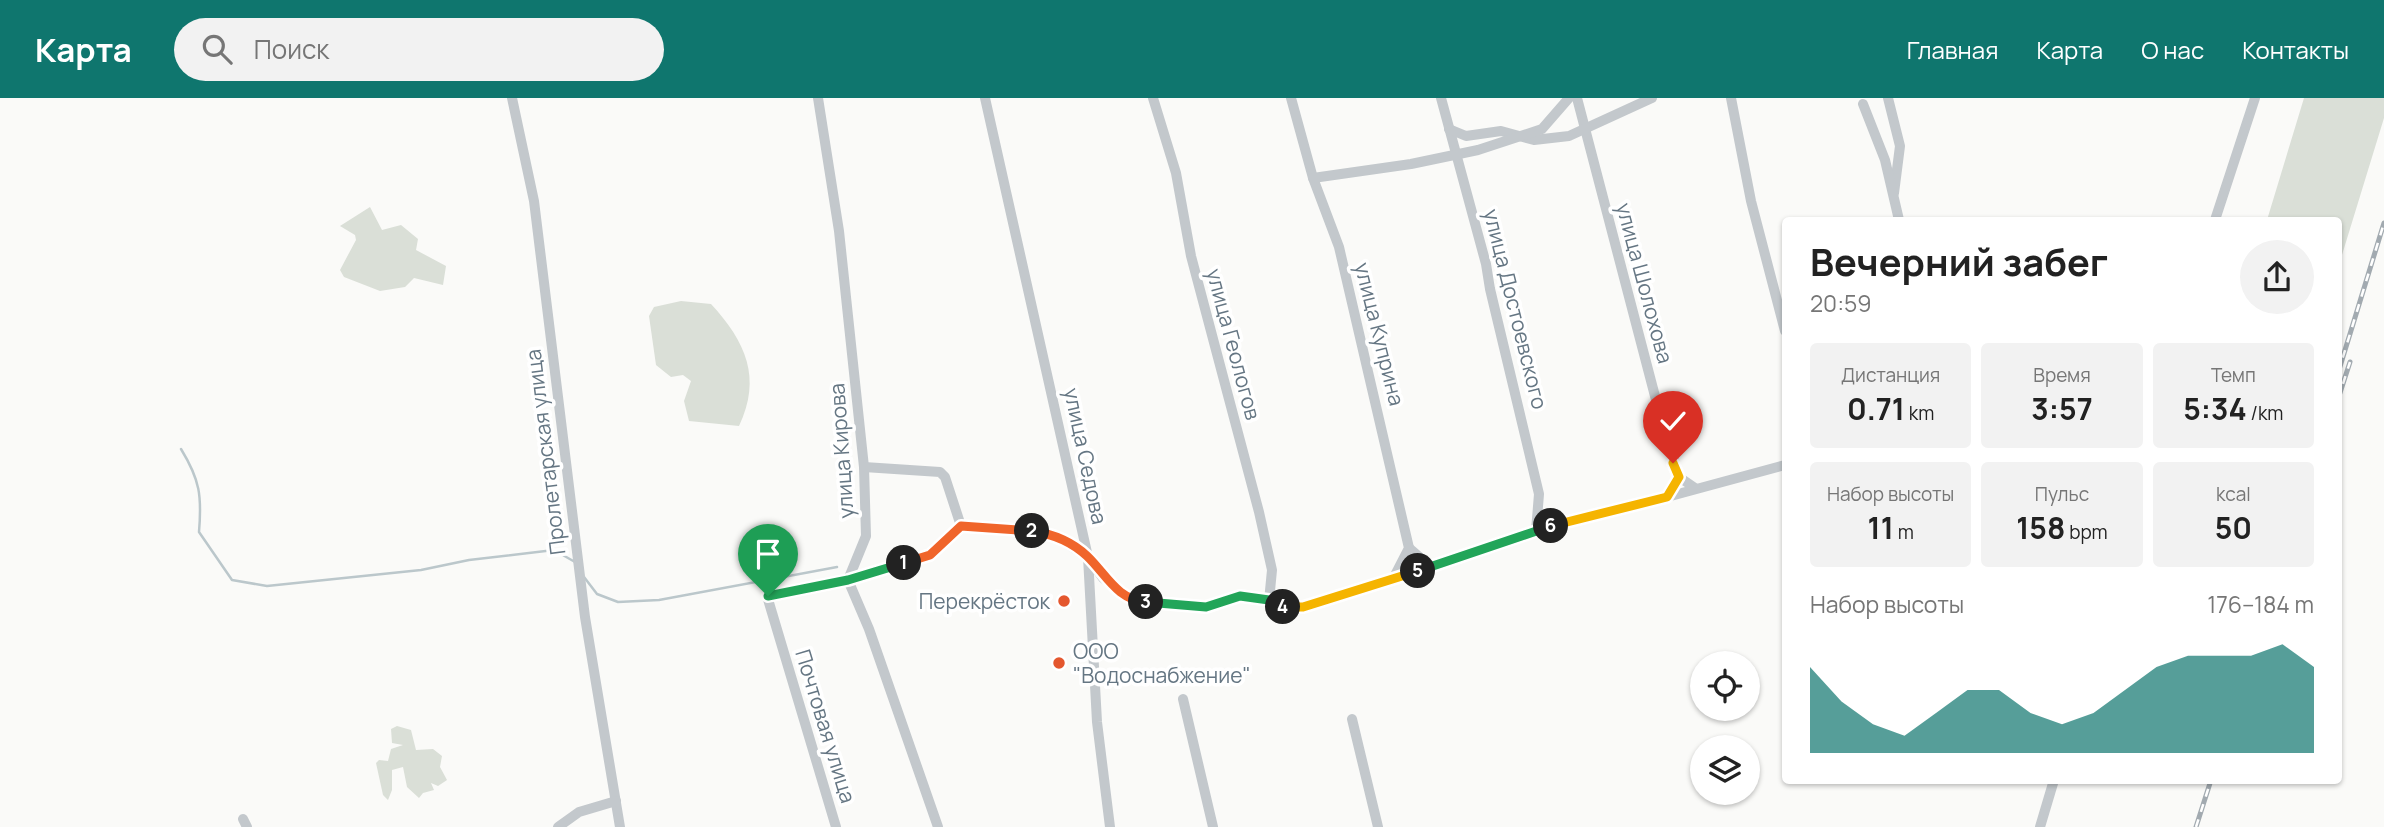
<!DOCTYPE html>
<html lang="ru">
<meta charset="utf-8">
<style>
body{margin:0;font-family:Manrope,sans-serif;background:#f2f2f2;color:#222;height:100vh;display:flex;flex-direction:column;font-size:26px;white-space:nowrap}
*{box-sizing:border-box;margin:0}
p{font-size:23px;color:#767676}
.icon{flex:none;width:38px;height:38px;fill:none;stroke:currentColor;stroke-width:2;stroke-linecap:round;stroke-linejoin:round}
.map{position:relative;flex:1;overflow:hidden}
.panel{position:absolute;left:1782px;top:119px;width:560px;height:567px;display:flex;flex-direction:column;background:#fff;border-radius:7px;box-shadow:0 2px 5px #0004}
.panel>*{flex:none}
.buttons{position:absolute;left:1690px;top:553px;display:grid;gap:14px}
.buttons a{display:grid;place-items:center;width:70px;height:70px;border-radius:50%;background:#fff;box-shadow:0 2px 5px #0004;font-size:35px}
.pin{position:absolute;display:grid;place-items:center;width:60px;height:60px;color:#fff;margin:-72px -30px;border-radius:50% 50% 50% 0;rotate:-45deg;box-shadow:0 0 7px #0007}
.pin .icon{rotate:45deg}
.km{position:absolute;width:35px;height:35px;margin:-18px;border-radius:50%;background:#222;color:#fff;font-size:19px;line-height:35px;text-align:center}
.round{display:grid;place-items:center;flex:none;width:74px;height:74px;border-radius:37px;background:#f2f2f2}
.summary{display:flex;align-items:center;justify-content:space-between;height:119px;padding:0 28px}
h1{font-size:38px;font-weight:700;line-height:52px}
.figures{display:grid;grid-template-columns:repeat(3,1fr);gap:10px;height:119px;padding:7px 28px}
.figures div{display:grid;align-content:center;border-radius:7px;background:#f2f2f2;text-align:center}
.figures b{font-size:30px;font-weight:700}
.figures small{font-size:19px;font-weight:400}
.figures p{font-size:19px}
.chart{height:196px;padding:14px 28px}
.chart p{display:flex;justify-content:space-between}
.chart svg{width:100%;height:126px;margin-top:7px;fill:#0f766e;opacity:.7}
header{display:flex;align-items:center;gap:42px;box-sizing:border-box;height:98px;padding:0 35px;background:#0f766e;color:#fff}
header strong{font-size:33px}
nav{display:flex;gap:38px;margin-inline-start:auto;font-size:24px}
.search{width:490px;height:63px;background:#f2f2f2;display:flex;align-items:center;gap:18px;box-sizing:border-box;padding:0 24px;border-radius:38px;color:#767676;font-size:26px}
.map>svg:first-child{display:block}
</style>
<header>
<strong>Карта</strong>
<div class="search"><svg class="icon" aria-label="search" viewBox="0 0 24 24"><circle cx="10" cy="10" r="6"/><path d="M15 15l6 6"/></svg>Поиск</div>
<nav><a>Главная</a><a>Карта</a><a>О нас</a><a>Контакты</a></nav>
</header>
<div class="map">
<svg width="2384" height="729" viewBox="0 0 2384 729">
<rect width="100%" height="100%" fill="#fafaf8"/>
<g fill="#dadfd7">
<polygon points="2304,0 2384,0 2384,20 2338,170 2338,122 2267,122"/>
<polygon points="370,109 382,132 401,127 418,141 416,152 446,168 443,187 414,180 405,189 380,193 344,179 340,172 356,142 355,137 340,128"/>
<path d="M681,203L711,206C746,244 762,280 739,328L689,323L684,303L691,283L683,277L671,279L656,267L649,218L654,209Z"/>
<polygon points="397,628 411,632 416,652 433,651 442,658 440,669 447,682 438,688 431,685 434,692 423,695 419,700 407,689 403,669 392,672 392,692 388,702 383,697 376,665 379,662 388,663 391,651 403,647 392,645 391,631"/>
</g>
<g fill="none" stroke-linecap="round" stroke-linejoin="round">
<g stroke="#bbc7cb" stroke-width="2.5">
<path d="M181,351C200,382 202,398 199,434L232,482L267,488L421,472L469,462L554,452L575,464"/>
<polyline points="584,479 597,496 618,504 659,502 837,469"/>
</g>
<g stroke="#c3c8cc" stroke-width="10">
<polyline points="512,0 534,103 585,519 620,729"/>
<polyline points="818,0 839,133 864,369 866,438 848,482 869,531 938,729"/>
<polyline points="985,0 1088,459 1097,624 1110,729"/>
<polyline points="1153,0 1176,75 1191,158 1259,414 1272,472 1269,503"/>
<polyline points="1291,0 1313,80 1339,149 1409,450 1393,481"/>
<polyline points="1441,0 1486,166 1490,191 1539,396 1536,433"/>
<polyline points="1577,0 1656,302 1679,379"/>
<polyline points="1731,0 1751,103 1785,233"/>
<polyline points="1888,0 1900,48 1894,95"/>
<polyline points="1863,6 1885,62 1899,122"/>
<polyline points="1449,31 1466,38 1501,33 1534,42 1569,38 1652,0"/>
<polyline points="1313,80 1411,66 1478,52 1542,31 1569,0"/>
<polyline points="2215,122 2255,0"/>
<polyline points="864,369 940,374 945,379 961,428 1052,436 1088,459 1103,480 1133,503 1206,509 1240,498 1269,503 1282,509 1303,509 1551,428 1667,399 1679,379 1695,390"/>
<polyline points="1667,399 1785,367"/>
<polyline points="1409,450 1431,469"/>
<polyline points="1183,601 1213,729"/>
<polyline points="1352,621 1378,729"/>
<polyline points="243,721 247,729"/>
<polyline points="558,729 579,714 616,703"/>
<polyline points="836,729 767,498 848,482 930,457 961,428"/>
<polyline points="2040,729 2054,682"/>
</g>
<g stroke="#a2aab0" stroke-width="5">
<g id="rail">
<polyline points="2338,275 2384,125"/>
<polyline points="2338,301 2350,264"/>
<polyline points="2196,729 2211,682"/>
</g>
</g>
<use href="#rail" stroke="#fff" stroke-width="2.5" stroke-dasharray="8" stroke-linecap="butt"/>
</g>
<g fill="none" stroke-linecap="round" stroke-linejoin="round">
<g stroke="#fff" stroke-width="14">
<polyline id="split-1" points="768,498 848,482 904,465"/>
</g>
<g stroke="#fff" stroke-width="14">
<polyline id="split-2" points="904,465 930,457 961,428 1032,433"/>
</g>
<g stroke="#fff" stroke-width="14">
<path id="split-3" d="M1032,433C1053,436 1071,443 1087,458C1106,476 1117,502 1146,504"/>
</g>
<g stroke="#fff" stroke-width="14">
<polyline id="split-4" points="1146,504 1206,509 1240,498 1269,502 1283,509"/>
</g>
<g stroke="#fff" stroke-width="14">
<polyline id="split-5" points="1283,509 1303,509 1418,473"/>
</g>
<g stroke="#fff" stroke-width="14">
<polyline id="split-6" points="1418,473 1551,428"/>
</g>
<g stroke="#fff" stroke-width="14">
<polyline id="split-7" points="1551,428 1667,399 1679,379 1673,365"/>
</g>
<use href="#split-1" stroke="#22a559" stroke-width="9"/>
<use href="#split-2" stroke="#f0652b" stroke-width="9"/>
<use href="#split-3" stroke="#f0652b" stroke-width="9"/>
<use href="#split-4" stroke="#22a559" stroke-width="9"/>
<use href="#split-5" stroke="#f5b400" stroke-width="9"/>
<use href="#split-6" stroke="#22a559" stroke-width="9"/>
<use href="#split-7" stroke="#f5b400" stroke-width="9"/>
</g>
<g fill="#e4572e" stroke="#fff" stroke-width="2.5">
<circle cx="1064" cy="503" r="7"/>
<circle cx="1059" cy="565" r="7"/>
</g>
<g text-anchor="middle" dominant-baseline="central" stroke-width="7" stroke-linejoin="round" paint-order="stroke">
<g font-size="21" fill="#657683" stroke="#fff">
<text transform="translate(1645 185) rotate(75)">улица Шолохова</text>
<text transform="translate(1516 211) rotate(76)">улица Достоевского</text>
<text transform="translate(1380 236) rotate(76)">улица Куприна</text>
<text transform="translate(1234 246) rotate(75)">улица Геологов</text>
<text transform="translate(841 353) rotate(-94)">улица Кирова</text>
<text transform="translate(545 354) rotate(-97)">Пролетарская улица</text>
<text transform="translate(1086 358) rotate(78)">улица Седова</text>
<text transform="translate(826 628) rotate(73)">Почтовая улица</text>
</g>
<g font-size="21" fill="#657683" stroke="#fff" text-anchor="end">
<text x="1050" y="503">Перекрёсток</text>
<text x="1073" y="553" text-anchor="start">ООО<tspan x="1073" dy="24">"Водоснабжение"</tspan></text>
</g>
</g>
</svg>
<div class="buttons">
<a><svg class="icon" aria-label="locate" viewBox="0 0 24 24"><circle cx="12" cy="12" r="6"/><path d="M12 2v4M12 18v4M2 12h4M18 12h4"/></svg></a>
<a><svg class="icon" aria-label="layers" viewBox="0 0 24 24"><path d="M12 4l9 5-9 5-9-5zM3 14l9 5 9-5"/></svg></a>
</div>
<div class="pin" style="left:768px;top:498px;background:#1e9e55"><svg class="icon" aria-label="arrive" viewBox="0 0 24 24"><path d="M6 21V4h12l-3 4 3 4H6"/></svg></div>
<div class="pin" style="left:1673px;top:365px;background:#d93025"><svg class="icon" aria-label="check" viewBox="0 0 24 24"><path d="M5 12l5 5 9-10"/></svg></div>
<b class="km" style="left:904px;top:465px">1</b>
<b class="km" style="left:1032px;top:433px">2</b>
<b class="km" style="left:1146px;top:504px">3</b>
<b class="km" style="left:1283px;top:509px">4</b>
<b class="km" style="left:1418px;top:473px">5</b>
<b class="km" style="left:1551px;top:428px">6</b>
<section class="panel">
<div class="summary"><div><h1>Вечерний забег</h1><p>20:59</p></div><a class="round"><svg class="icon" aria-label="share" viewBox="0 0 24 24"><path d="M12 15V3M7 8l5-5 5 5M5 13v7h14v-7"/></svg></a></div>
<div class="figures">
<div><p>Дистанция</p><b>0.71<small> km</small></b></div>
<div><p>Время</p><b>3:57</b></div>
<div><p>Темп</p><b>5:34<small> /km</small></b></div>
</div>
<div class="figures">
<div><p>Набор высоты</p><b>11<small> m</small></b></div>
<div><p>Пульс</p><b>158<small> bpm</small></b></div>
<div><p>kcal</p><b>50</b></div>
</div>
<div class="chart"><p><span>Набор высоты</span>176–184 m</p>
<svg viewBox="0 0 160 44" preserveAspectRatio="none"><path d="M0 44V14L10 26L20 34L30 38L40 30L50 22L60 22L70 30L80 34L90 30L100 22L110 14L120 10L130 10L140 10L150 6L160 14V44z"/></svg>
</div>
</section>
</div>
